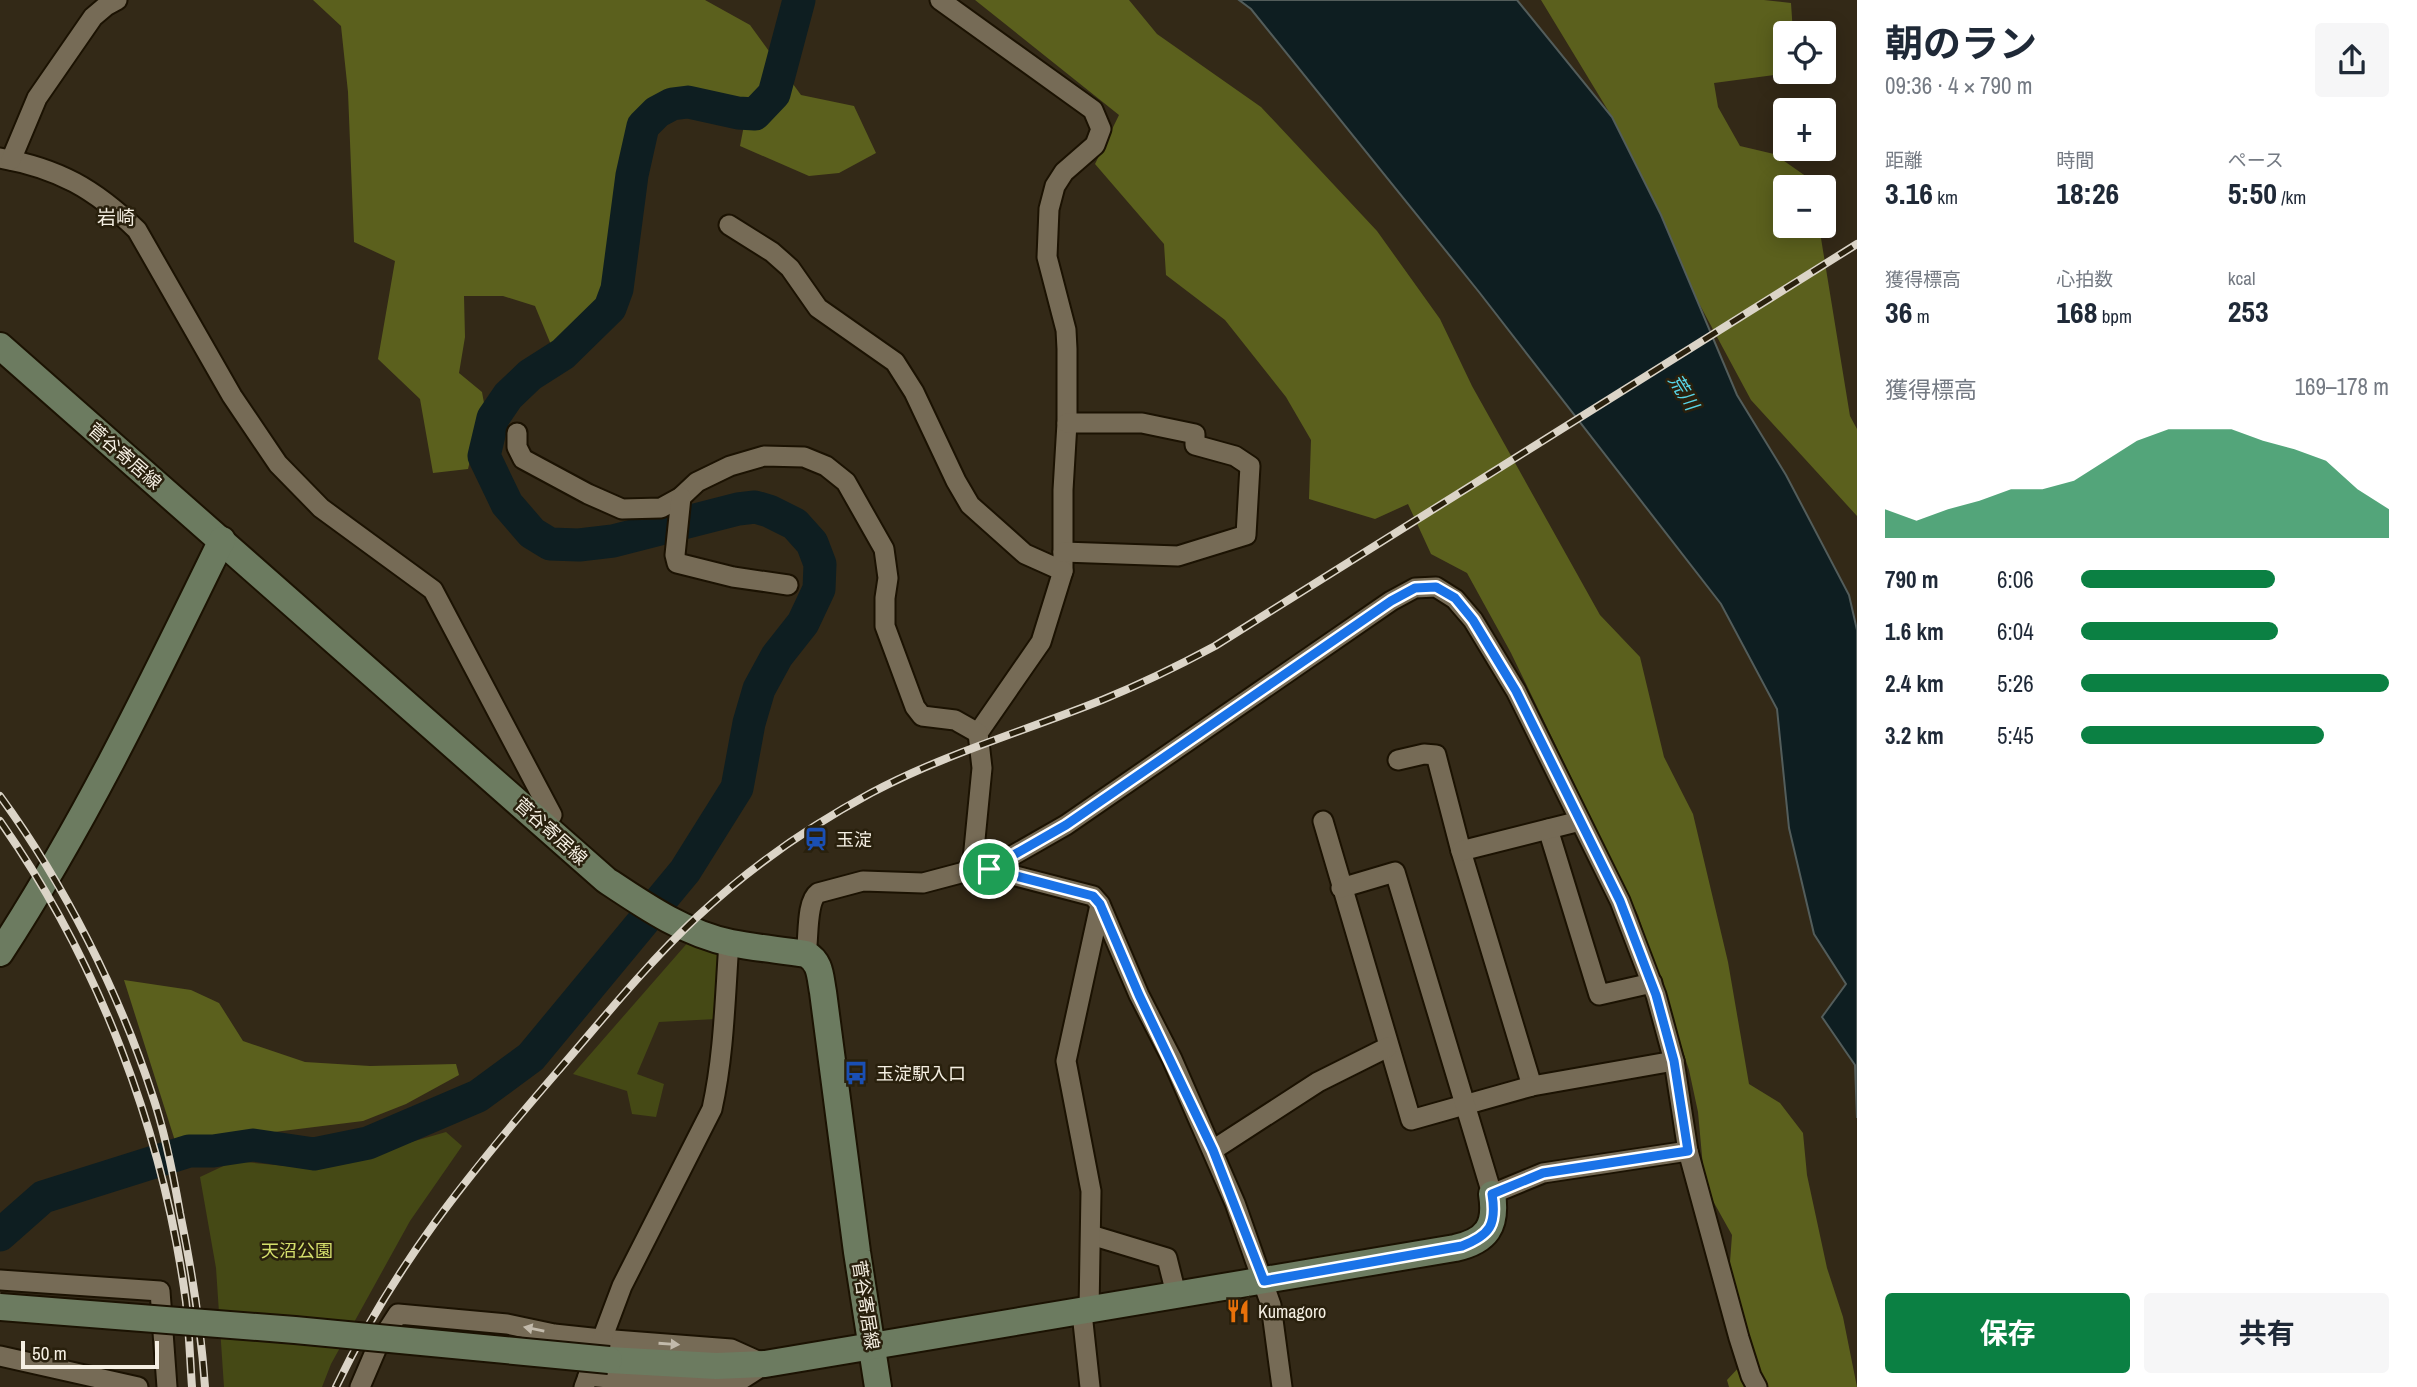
<!DOCTYPE html>
<html lang="ja">
<meta charset="utf-8">
<style>
body{margin:0;font-family:"Archivo Narrow","Noto Sans JP",sans-serif;background:#f6f6f7;color:#1f2937;height:100vh;display:flex;flex-direction:column;font-size:26px;white-space:nowrap}
*{box-sizing:border-box;margin:0}
p{font-size:23px;color:#747a83}
.icon{flex:none;width:38px;height:38px;fill:none;stroke:currentColor;stroke-width:2;stroke-linecap:round;stroke-linejoin:round}
.map{position:relative;flex:1;overflow:hidden}
.details{display:flex;flex-direction:column;background:#fff;width:560px}
.details>*{flex:none}
.buttons{position:absolute;left:1773px;top:21px;display:grid;gap:14px}
.buttons a{display:grid;place-items:center;width:63px;height:63px;border-radius:7px;background:#fff;box-shadow:0 4px 18px #0003;font-size:35px}
.scale{position:absolute;left:21px;bottom:18px;width:138px;box-sizing:border-box;padding-left:7px;border:4px solid #f5efe3;border-top:0;font-size:19px;line-height:24px;white-space:nowrap;color:#f5efe3;-webkit-text-stroke:5px #29200d;paint-order:stroke}
.pin{position:absolute;display:grid;place-items:center;width:60px;height:60px;color:#fff;margin:-30px;border:4px solid #fff;border-radius:50%;box-shadow:0 2px 7px #0007}
.round{display:grid;place-items:center;flex:none;width:74px;height:74px;border-radius:7px;background:#f6f6f7}
.overview{display:flex;align-items:center;justify-content:space-between;height:119px;padding:0 28px}
h1{font-size:38px;font-weight:700;line-height:52px}
.metrics{display:grid;grid-template-columns:repeat(3,1fr);gap:10px;height:119px;padding:7px 28px}
.metrics div{display:grid;align-content:center}
.metrics b{font-size:30px;font-weight:700}
.metrics small{font-size:19px;font-weight:400}
.metrics p{font-size:19px}
.chart{height:196px;padding:14px 28px}
.chart p{display:flex;justify-content:space-between}
.chart svg{width:100%;height:126px;margin-top:7px;fill:#0b8043;opacity:.7}
.cta{display:flex;gap:14px;margin-top:auto;padding:14px 28px}
.cta a{flex:1;height:80px;border-radius:7px;background:#0b8043;color:#fff;font-size:28px;font-weight:700;line-height:80px;text-align:center}
.cta a+a{background:#f6f6f7;color:#1f2937}
ul{padding:0 28px;list-style:none;font-size:23px}
li{display:grid;grid-template-columns:112px 84px 1fr;align-items:center;height:52px}
li i{height:18px;border-radius:9px;background:#0b8043}
main{display:flex;flex:1;min-height:0}
.map>svg:first-child{display:block}
</style>
<main>
<div class="map">
<svg width="1857" height="1387" viewBox="0 0 1857 1387">
<rect width="100%" height="100%" fill="#332917"/>
<g fill="#454915">
<polygon points="690,940 721,950 716,1019 659,1022 637,1074 664,1084 656,1117 632,1114 627,1091 573,1074"/>
<polygon points="446,1132 462,1146 410,1221 331,1364 322,1387 224,1387 216,1268 200,1177 234,1161 317,1169"/>
</g>
<g fill="#5b601d">
<polygon points="313,0 705,0 750,25 801,95 854,106 876,153 839,173 809,176 740,146 745,120 712,100 679,96 662,100 645,115 634,138 624,148 613,287 603,308 589,324 554,352 535,306 503,296 464,296 465,337 459,373 482,392 484,403 468,469 433,473 420,399 378,359 395,261 354,242 348,92 341,26"/>
<polygon points="975,0 1129,0 1157,34 1261,107 1377,231 1440,319 1472,386 1600,615 1640,657 1664,757 1693,814 1728,962 1749,1084 1780,1103 1803,1133 1807,1175 1827,1268 1843,1317 1857,1387 1729,1387 1727,1380 1741,1365 1726,1317 1732,1235 1713,1201 1703,1167 1698,1112 1689,1070 1638,915 1511,653 1467,573 1431,554 1408,504 1375,519 1309,499 1311,440 1286,397 1225,320 1166,275 1164,244 1095,164 1119,115"/>
<polygon points="1541,0 1764,0 1791,3 1793,33 1785,33 1785,72 1797,72 1714,83 1718,107 1740,146 1774,154 1820,186 1785,187 1785,226 1819,226 1850,416 1857,429 1857,516 1751,400 1695,296 1612,117"/>
<polygon points="124,980 191,990 219,1003 243,1041 305,1062 370,1066 456,1064 459,1075 406,1104 363,1121 176,1144"/>
</g>
<polygon fill="#0e1e21" stroke="#535d5b" stroke-width="2" points="1239,0 1517,0 1612,117 1661,215 1737,395 1786,475 1849,595 1857,630 1857,1118 1855,1065 1822,1017 1846,984 1814,934 1789,828 1777,709 1721,604 1479,292 1251,9"/>
<g fill="none" stroke-linecap="round" stroke-linejoin="round">
<polyline stroke="#0e1e21" stroke-width="33" points="0,1235 43,1197 189,1151 213,1151 253,1145 314,1154 368,1143 478,1096 531,1057 685,871 737,788 749,723 759,689 777,656 803,623 819,589 820,564 812,543 795,524 769,511 755,507 738,509 613,541 579,545 550,544 532,533 507,504 484,456 493,418 508,396 530,375 563,354 610,308 617,289 632,175 643,126 657,112 672,104 688,102 738,113 755,114 774,94 799,0"/>
<g stroke="#1b1202" stroke-width="23">
<g id="street">
<polyline points="940,0 1093,110 1101,129 1095,145 1064,172 1055,186 1049,209 1047,257 1066,330 1067,349 1067,423 1063,490 1063,571 1041,642 978,733 982,768 972,870"/>
<path d="M0,158C58,168 95,189 137,230L232,396L278,464L321,508L433,590L552,815L542,823"/>
<polyline points="11,160 37,98 93,17 106,6 117,0"/>
<polyline points="729,225 772,252 790,268 818,308 895,362 914,392 956,481 970,505 1025,554 1063,571"/>
<polyline points="517,433 517,447 523,459 588,494 622,509 661,508 681,497 697,482 730,466 764,456 804,457 826,466 846,482 884,549 888,578 885,598 885,626 915,707 922,716 955,720 978,733"/>
<polyline points="681,497 675,555 677,563 733,577 788,585"/>
<polyline points="1063,552 1178,556 1246,535 1250,466 1235,456 1195,445 1195,434 1142,423 1067,423"/>
<polyline points="1398,760 1424,754 1436,755 1461,851 1532,1086"/>
<polyline points="1323,821 1411,1120 1532,1086 1674,1061"/>
<polyline points="1548,829 1599,995 1652,983"/>
<polyline points="1461,851 1580,821"/>
<polyline points="989,869 1066,825 1391,601 1415,588 1436,587 1455,599 1473,620 1516,691 1620,901 1656,995 1674,1061 1688,1151 1739,1338 1751,1376 1757,1387"/>
<polyline points="1341,888 1395,872 1492,1194 1543,1173 1688,1151"/>
<path d="M806,954C809,937 806,902 818,893L863,881L923,883L972,870L989,869L1093,896L1100,904L1139,995L1172,1059L1235,1203L1271,1305L1282,1387"/>
<polyline points="1213,1150 1318,1082 1388,1047"/>
<polyline points="1091,1235 1167,1258 1176,1294"/>
<polyline points="0,1280 160,1291 167,1387"/>
<polyline points="1089,1311 1091,1191 1066,1061 1100,905"/>
<polyline points="1082,1313 1090,1387"/>
<polyline points="0,1356 138,1387"/>
<polyline points="588,1376 649,1382 739,1381 764,1365"/>
<polyline points="360,1387 378,1345 398,1314 507,1324 554,1334 601,1339 731,1349 760,1362"/>
<path d="M584,1387L622,1286L712,1109C724,1055 725,998 729,942"/>
</g>
</g>
<g stroke="#1b1202" stroke-width="30">
<g id="secondary">
<path d="M0,346L606,880C645,906 684,933 731,943C756,948 781,950 806,954C821,962 820,977 823,992L857,1252L878,1387"/>
<path d="M0,953C86,821 153,681 222,540"/>
<path d="M609,1360L716,1366L765,1364C996,1327 1226,1288 1455,1248C1487,1241 1497,1226 1492,1194"/>
</g>
</g>
<use href="#street" stroke="#766b56" stroke-width="19"/>
<use href="#secondary" stroke="#6c7b60" stroke-width="26"/>
<g stroke="#dbd4c7" stroke-width="8">
<g id="rail">
<path d="M0,796C63,882 119,992 152,1094C165,1132 173,1173 180,1213C192,1271 201,1328 205,1387"/>
<path d="M0,821C99,962 163,1131 186,1302C189,1330 190,1359 192,1387"/>
<path d="M336,1387C395,1264 469,1174 557,1072C602,1020 646,965 697,917C749,868 808,827 871,793C944,754 1025,731 1102,700C1141,684 1178,666 1215,646L1857,244"/>
</g>
</g>
<use href="#rail" stroke="#29200d" stroke-width="5" stroke-dasharray="16" stroke-linecap="butt"/>
<g stroke="#1b1202" stroke-width="30" stroke-linecap="butt">
<polyline id="secondary-bridge" points="0,1307 295,1330 609,1360"/>
</g>
<use href="#secondary-bridge" stroke="#6c7b60" stroke-width="26"/>
</g>
<defs><path id="oneway-solid" d="M-6-.8H1V-3.2L6.5 0L1 3.2V.8H-6Z" transform="scale(1.75)"/></defs>
<g fill="#c2baab">
<use href="#oneway-solid" transform="translate(534 1329) rotate(-169)"/>
<use href="#oneway-solid" transform="translate(669 1344) rotate(4)"/>
</g>
<g fill="none" stroke-linecap="round" stroke-linejoin="round">
<g stroke="#fff" stroke-width="14">
<path id="route" d="M1436,587L1455,598L1473,620L1516,691L1620,901L1656,995L1674,1061L1688,1151L1543,1173L1492,1194C1497,1225 1490,1235 1462,1246L1264,1281L1213,1150L1139,995L1100,904L1093,896L989,869L1066,825L1391,601L1415,588Z"/>
</g>
<use href="#route" stroke="#1a73e8" stroke-width="9"/>
</g>
<defs>
<g id="station-bare" transform="scale(1.89)"><path d="M-3-6H3Q5-6 5-4V2Q5 4 3 4L4.5 6H3L1.5 4h-3L-3 6H-4.5L-3 4Q-5 4-5 2V-4Q-5-6-3-6ZM-3.5-4v3h7v-3ZM-3.5 1v1.5H-2V1ZM2 1v1.5H3.5V1Z" fill="#1a4fb4" stroke="#29200d" stroke-width="2.5" paint-order="stroke"/></g>
<g id="bus-bare" transform="scale(1.89)"><path d="M-5-6H5V4H4V6H2V4H-2V6H-4V4H-5ZM-3.5-4V0h7V-4ZM-3.5 1.2v1.5H-2V1.2ZM2 1.2v1.5H3.5V1.2Z" fill="#1a4fb4" stroke="#29200d" stroke-width="2.5" paint-order="stroke"/></g>
<g id="restaurant-bare" transform="scale(1.89)"><path d="M-5-6h1v4h1v-4h1v4h1v-4h1v5L-1.5 .5V6h-2V.5L-5-1ZM5-6V6H3V1.5H1.5Q1.5-4 5-6Z" fill="#e8710a" stroke="#29200d" stroke-width="2.5" paint-order="stroke"/></g>
</defs>
<g fill-rule="evenodd">
<use href="#station-bare" x="816" y="839"/>
<use href="#bus-bare" x="856" y="1073"/>
<use href="#restaurant-bare" x="1238" y="1311"/>
</g>
<g text-anchor="middle" dominant-baseline="central" stroke-width="5" stroke-linejoin="round" paint-order="stroke">
<g font-size="18" fill="#f5efe3" stroke="#29200d">
<text transform="translate(125 456) rotate(41)">菅谷寄居線</text>
<text transform="translate(551 831) rotate(42)">菅谷寄居線</text>
<text transform="translate(866 1305) rotate(81)">菅谷寄居線</text>
</g>
<g font-size="18" fill="#f5efe3" stroke="#29200d" text-anchor="start">
<text x="836" y="839">玉淀</text>
<text x="876" y="1073">玉淀駅入口</text>
<text x="1258" y="1311">Kumagoro</text>
</g>
<g font-size="18" fill="#d5df6c" stroke="#29200d">
<text x="297" y="1250">天沼公園</text>
</g>
<g font-size="19" fill="#f5efe3" stroke="#29200d">
<text x="116" y="217">岩崎</text>
</g>
<g font-size="19" font-style="italic" fill="#58d5e8" stroke="#29200d">
<text transform="translate(1684 392) rotate(58)">荒川</text>
</g>
</g>
</svg>
<div class="buttons">
<a><svg class="icon" aria-label="locate" viewBox="0 0 24 24"><circle cx="12" cy="12" r="6"/><path d="M12 2v4M12 18v4M2 12h4M18 12h4"/></svg></a>
<a>+</a>
<a>−</a>
</div>
<div class="scale">50 m</div>
<div class="pin" style="left:989px;top:869px;background:#1e9e55"><svg class="icon" aria-label="arrive" viewBox="0 0 24 24"><path d="M6 21V4h12l-3 4 3 4H6"/></svg></div>
</div>
<section class="details">
<div class="overview"><div><h1>朝のラン</h1><p>09:36 · 4 × 790 m</p></div><a class="round"><svg class="icon" aria-label="share" viewBox="0 0 24 24"><path d="M12 15V3M7 8l5-5 5 5M5 13v7h14v-7"/></svg></a></div>
<div class="metrics">
<div><p>距離</p><b>3.16<small> km</small></b></div>
<div><p>時間</p><b>18:26</b></div>
<div><p>ペース</p><b>5:50<small> /km</small></b></div>
</div>
<div class="metrics">
<div><p>獲得標高</p><b>36<small> m</small></b></div>
<div><p>心拍数</p><b>168<small> bpm</small></b></div>
<div><p>kcal</p><b>253</b></div>
</div>
<div class="chart"><p><span>獲得標高</span>169–178 m</p>
<svg viewBox="0 0 160 44" preserveAspectRatio="none"><path d="M0 44V34L10 38L20 34L30 31L40 27L50 27L60 24L70 17L80 10L90 6L100 6L110 6L120 10L130 13L140 17L150 27L160 34V44z"/></svg>
</div>
<ul>
<li><b>790 m</b>6:06<i style="width:63%"></i></li>
<li><b>1.6 km</b>6:04<i style="width:64%"></i></li>
<li><b>2.4 km</b>5:26<i style="width:100%"></i></li>
<li><b>3.2 km</b>5:45<i style="width:79%"></i></li>
</ul>
<div class="cta"><a>保存</a><a>共有</a></div>
</section>
</main>
